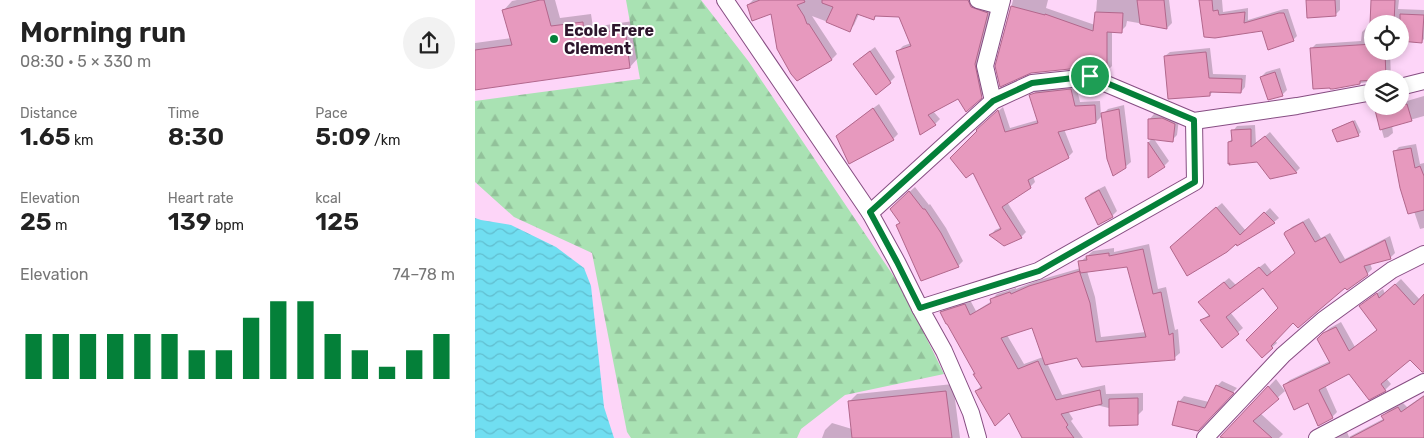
<!DOCTYPE html>
<meta charset="utf-8">
<style>
body{margin:0;font-family:Rubik,sans-serif;background:#f2f2f2;color:#222;height:100vh;display:flex;flex-direction:column;font-size:19px;white-space:nowrap}
*{box-sizing:border-box;margin:0}
p{font-size:16px;color:#767676}
.icon{flex:none;width:28px;height:28px;fill:none;stroke:currentColor;stroke-width:2;stroke-linecap:round;stroke-linejoin:round}
.map{position:relative;flex:1;overflow:hidden}
.details{display:flex;flex-direction:column;background:#fff;width:475px}
.details>*{flex:none}
.buttons{position:absolute;left:889px;top:15px;display:grid;gap:10px}
.buttons a{display:grid;place-items:center;width:45px;height:45px;border-radius:50%;background:#fff;box-shadow:0 2px 8px #0003;font-size:25px}
.pin{position:absolute;display:grid;place-items:center;width:42px;height:42px;color:#fff;margin:-21px;border:2px solid #fff;border-radius:50%;box-shadow:0 1px 5px #0007}
.round{display:grid;place-items:center;flex:none;width:52px;height:52px;border-radius:26px;background:#f2f2f2}
.head{display:flex;align-items:center;justify-content:space-between;height:85px;padding:0 20px}
h1{font-size:28px;font-weight:600;line-height:38px}
.stats{display:grid;grid-template-columns:repeat(3,1fr);gap:8px;height:85px;padding:5px 20px}
.stats div{display:grid;align-content:center}
.stats b{font-size:25px;font-weight:600}
.stats small{font-size:14px;font-weight:400}
.stats p{font-size:14px}
.chart{height:140px;padding:10px 20px}
.chart p{display:flex;justify-content:space-between}
.chart svg{width:100%;height:90px;margin-top:5px;stroke:#048039;stroke-width:6}
main{display:flex;flex:1;min-height:0}
.map>svg:first-child{display:block}
</style>
<main>
<section class="details">
<div class="head"><div><h1>Morning run</h1><p>08:30 · 5 × 330 m</p></div><a class="round"><svg class="icon" aria-label="share" viewBox="0 0 24 24"><path d="M12 15V3M7 8l5-5 5 5M5 13v7h14v-7"/></svg></a></div>
<div class="stats">
<div><p>Distance</p><b>1.65<small> km</small></b></div>
<div><p>Time</p><b>8:30</b></div>
<div><p>Pace</p><b>5:09<small> /km</small></b></div>
</div>
<div class="stats">
<div><p>Elevation</p><b>25<small> m</small></b></div>
<div><p>Heart rate</p><b>139<small> bpm</small></b></div>
<div><p>kcal</p><b>125</b></div>
</div>
<div class="chart"><p><span>Elevation</span>74–78 m</p>
<svg viewBox="0 0 160 44" preserveAspectRatio="none"><path d="M5 44V22M15 44V22M25 44V22M35 44V22M45 44V22M55 44V22M65 44V30M75 44V30M85 44V14M95 44V6M105 44V6M115 44V22M125 44V30M135 44V38M145 44V30M155 44V22"/></svg>
</div>
</section>
<div class="map">
<svg width="949" height="438" viewBox="0 0 949 438">
<defs>
<pattern id="forest-firs" width="22" height="20" patternUnits="userSpaceOnUse" patternTransform="scale(1.25)"><rect width="22" height="20" fill="#a9e2b3"/><path d="M5 1l3.5 6h-7zM16 11l3.5 6h-7z" fill="#92c19a"/></pattern>
<pattern id="water-waves" width="16" height="10" patternUnits="userSpaceOnUse" patternTransform="scale(1.25)"><rect width="16" height="10" fill="#70def1"/><path d="M0 5q4-4 8 0t8 0" fill="none" stroke="#61becf"/></pattern>
</defs>
<rect width="100%" height="100%" fill="#fdd5f8"/>
<polygon fill="url(#forest-firs)" points="151,0 226,0 274,62 428,290 469,374 370,395 326,429 322,438 156,438 152,432 117,253 39,217 0,182 0,101 165,79"/>
<polygon fill="url(#water-waves)" points="0,218 6,220 36,225 81,247 109,268 116,286 129,407 139,438 0,438"/>
<g fill="#0003" fill-rule="evenodd">
<polygon points="42,0 80,0 85,18 116,14 118,27 158,21 163,58 155,67 0,89 0,43 36,38 29,10 37,1"/>
<polygon points="278,0 500,0 518,8 511,91 506,97 483,98 458,111 465,119 460,124 445,133 423,51 428,46 436,43 425,16 402,15 399,18 384,14 379,25 374,30 337,16 362,54 357,59 323,79 297,12 273,5"/>
<polygon points="538,0 573,0 571,8 620,25 622,0 694,0 697,23 692,28 652,21 651,26 646,31 637,31 637,66 632,71 614,66 522,66"/>
<polygon points="725,0 747,0 748,12 773,8 773,20 809,9 813,9 822,36 818,40 788,30 730,36"/>
<polygon points="838,0 865,0 865,10 860,15"/>
<polygon points="896,0 924,0 923,9 949,10 949,39 947,41 925,40 925,24 898,24 898,51 915,51 916,79 898,79 898,81 857,88 836,49 841,44 886,41 887,32 892,27 896,28 897,4"/>
<polygon points="400,47 420,77 415,82 384,59"/>
<polygon points="735,48 738,74 771,75 770,87 766,92 738,91 735,95 690,56 695,52"/>
<polygon points="805,68 812,90 807,95 786,77 791,72"/>
<polygon points="601,85 605,102 625,101 626,116 633,109 649,105 656,162 650,167 628,115 621,122 589,129 598,152 593,157 558,176 560,182 555,187 532,202 551,232 546,237 529,245 516,235 520,230 527,227 508,125 528,107 535,128 563,120 556,96 561,91"/>
<polygon points="949,96 949,116 917,125 918,133 913,137 909,138 900,106 925,106 925,103"/>
<polygon points="404,104 423,134 418,139 367,131"/>
<polygon points="679,114 693,114 704,119 702,135 697,140 679,139 694,161 689,166 674,176 674,142 677,138 674,120"/>
<polygon points="880,120 886,132 883,135 861,128"/>
<polygon points="780,125 781,144 795,132 825,168 821,172 782,161 754,142 758,138 758,131 762,126"/>
<polygon points="941,144 945,164 949,163 949,228 945,229 919,152 924,147"/>
<polygon points="630,186 642,211 637,216 611,198 616,193"/>
<polygon points="440,187 454,205 455,204 471,228 488,261 483,266 422,226 426,222 421,204"/>
<polygon points="747,203 771,231 795,208 804,218 799,222 761,243 701,242"/>
<polygon points="834,218 846,238 855,233 870,259 915,236 920,253 915,258 895,263 897,269 892,274 870,286 819,321 800,340 802,343 787,356 805,308 788,286 755,312 768,328 747,346 726,321 735,314 730,297 754,278 761,285 790,263 797,272 822,253 811,233 817,227"/>
<path d="M674,244L683,289L691,287L700,330L703,329L705,353L699,358L603,357L572,363L587,395L630,385L631,394L668,393V410L663,415L617,404L593,411L598,419L596,421L608,438H548L535,411L501,391L507,385L466,312L472,307L495,300L501,311L517,301V299L522,294L541,288V289L561,281L606,268L605,262L618,251L639,248V252ZM653,266L671,332L626,337L620,297L612,271ZM558,326L568,357L549,364L532,335Z"/>
<polygon points="926,279 945,300 949,296 949,363 935,358 911,378 916,384 910,390 894,398 874,373 850,385 862,412 857,417 809,385 815,380 855,361 849,333 855,328 866,322 880,347 903,329 891,301 908,289 910,294"/>
<polygon points="801,379 810,391 785,413 808,434 804,438 745,438"/>
<polygon points="747,381 762,388 728,425 704,402 709,396 734,402 742,386"/>
<polygon points="478,384 485,438 347,438 350,430 357,423 377,429 374,402 382,394"/>
<polygon points="949,395 949,438 861,438 872,432 874,437 910,418 908,416 913,411 928,403 932,407"/>
</g>
<g fill="#e799be" stroke="#b2678c" fill-rule="evenodd">
<polygon points="65,0 69,0 76,26 108,22 109,35 150,29 155,68 0,90 0,50 37,45 27,10"/>
<polygon points="285,0 329,0 330,2 322,5 329,16 332,24 334,24 357,60 322,81 316,74 302,49 296,14 277,21 272,5"/>
<polygon points="347,0 493,0 496,7 513,13 500,64 507,98 491,112 483,99 453,115 461,125 445,135 421,51 436,46 424,17 400,16 399,20 382,14 375,32 351,22 358,7 347,3"/>
<polygon points="662,0 689,0 692,29 665,24"/>
<polygon points="724,0 737,0 738,11 743,10 744,15 770,12 769,23 804,13 809,13 819,41 793,50 787,31 740,38 729,37"/>
<polygon points="831,0 860,0 861,16 832,18"/>
<polygon points="896,0 920,0 919,24 895,24"/>
<polygon points="536,6 570,15 570,14 618,31 620,12 648,13 647,33 632,32 632,72 614,67 556,73 525,87 520,66"/>
<polygon points="925,14 949,15 947,43 925,41"/>
<polygon points="898,44 898,51 910,51 911,79 898,79 898,80 885,81 885,84 858,89 855,89 855,88 838,89 835,48"/>
<polygon points="395,51 416,83 401,95 378,64"/>
<polygon points="731,52 734,78 767,79 766,93 735,92 735,96 693,99 689,56"/>
<polygon points="800,72 808,96 793,100 785,77"/>
<polygon points="596,89 600,106 620,105 621,123 583,132 594,158 553,180 556,188 527,207 547,238 529,246 514,235 526,229 498,173 491,178 475,158 502,131 501,130 523,110 530,132 563,123 554,95 560,93"/>
<polygon points="932,104 937,121 905,130 899,106 925,106"/>
<polygon points="398,108 419,140 374,164 361,136"/>
<polygon points="644,109 651,168 638,176 632,159 626,113"/>
<polygon points="687,118 700,124 698,142 673,139 673,119"/>
<polygon points="878,121 884,136 862,142 857,130"/>
<polygon points="776,129 776,147 790,136 822,173 795,179 782,162 754,165 755,163 753,164 753,142 757,141 756,130"/>
<polygon points="673,142 690,167 673,178"/>
<polygon points="936,148 940,168 945,166 949,176 949,210 933,214 925,188 918,151"/>
<polygon points="624,190 638,217 623,225 610,198"/>
<polygon points="434,191 448,209 450,209 466,233 484,267 446,281 421,225 425,223 415,209"/>
<polygon points="741,207 765,235 789,212 800,223 762,246 761,244 752,252 712,276 695,247"/>
<polygon points="828,222 840,242 850,237 865,263 910,240 916,259 889,266 893,275 872,290 870,288 823,328 818,323 796,346 798,348 787,358 771,340 803,308 788,288 751,317 764,334 747,348 725,320 735,316 723,302 749,282 755,289 784,267 792,276 820,253 809,234 810,232"/>
<path d="M668,249L678,294L686,292L694,335L698,333L700,360L607,367L602,358L570,365L557,328L526,338L543,369L563,361L581,400L625,390L627,404L586,414L593,425L591,427L599,438H547L534,413L520,426L500,391L507,388L498,374H500L472,324H471L465,312L490,304L495,315L516,303L515,299L535,292L536,294L554,286L605,271V273L603,261L612,260L611,256L634,253V256ZM652,267L671,337L621,342L615,303L605,273Z"/>
<polygon points="920,284 939,305 949,294 949,372 947,372 935,360 906,384 911,391 894,400 874,374 870,376 844,390 858,418 843,426 833,403 819,410 808,385 855,363 842,339 848,333 861,327 874,351 902,330 884,306 902,293 904,298"/>
<polygon points="741,385 759,393 723,431 697,425 703,401 730,408"/>
<polygon points="793,386 804,399 778,421 797,438 749,438 745,437"/>
<polygon points="471,391 477,438 377,438 373,401"/>
<polygon points="949,396 949,438 875,438 909,420 906,416 923,407 926,412"/>
<polygon points="663,398 663,425 634,426 634,399"/>
</g>
<g fill="none" stroke-linecap="round" stroke-linejoin="round">
<g stroke="#864d82" stroke-width="18">
<g id="street">
<polyline points="250,0 395,213 422,262 445,308 469,351 496,413 503,438"/>
<polyline points="503,0 525,6"/>
<polyline points="925,87 949,81"/>
<polyline points="518,101 510,66 527,0"/>
<polyline points="395,213 518,101 557,83 615,77 719,121 822,106 898,92"/>
<polyline points="445,308 563,271 720,182 719,121"/>
<polyline points="730,438 808,355 848,320 917,270 949,254"/>
<polyline points="842,438 949,382"/>
</g>
</g>
<use href="#street" stroke="#fff" stroke-width="16"/>
</g>
<g fill="none" stroke-linecap="round" stroke-linejoin="round">
<g stroke="#fff" stroke-width="10">
<polygon id="route" points="615,76 719,120 720,182 564,271 445,308 422,262 395,212 518,101 557,83"/>
</g>
<use href="#route" stroke="#048039" stroke-width="6"/>
</g>
<circle fill="#048039" stroke="#fff" stroke-width="2" cx="79" cy="39" r="5"/>
<g text-anchor="middle" dominant-baseline="central" stroke-width="4" stroke-linejoin="round" paint-order="stroke">
<g font-size="16" font-weight="bold" fill="#2d152c" stroke="#fff" text-anchor="start">
<text x="89" y="30">Ecole Frere<tspan x="89" dy="18">Clement</tspan></text>
</g>
</g>
</svg>
<div class="buttons">
<a><svg class="icon" aria-label="locate" viewBox="0 0 24 24"><circle cx="12" cy="12" r="6"/><path d="M12 2v4M12 18v4M2 12h4M18 12h4"/></svg></a>
<a><svg class="icon" aria-label="layers" viewBox="0 0 24 24"><path d="M12 4l9 5-9 5-9-5zM3 14l9 5 9-5"/></svg></a>
</div>
<div class="pin" style="left:615px;top:76px;background:#1e9e55"><svg class="icon" aria-label="arrive" viewBox="0 0 24 24"><path d="M6 21V4h12l-3 4 3 4H6"/></svg></div>
</div>
</main>
